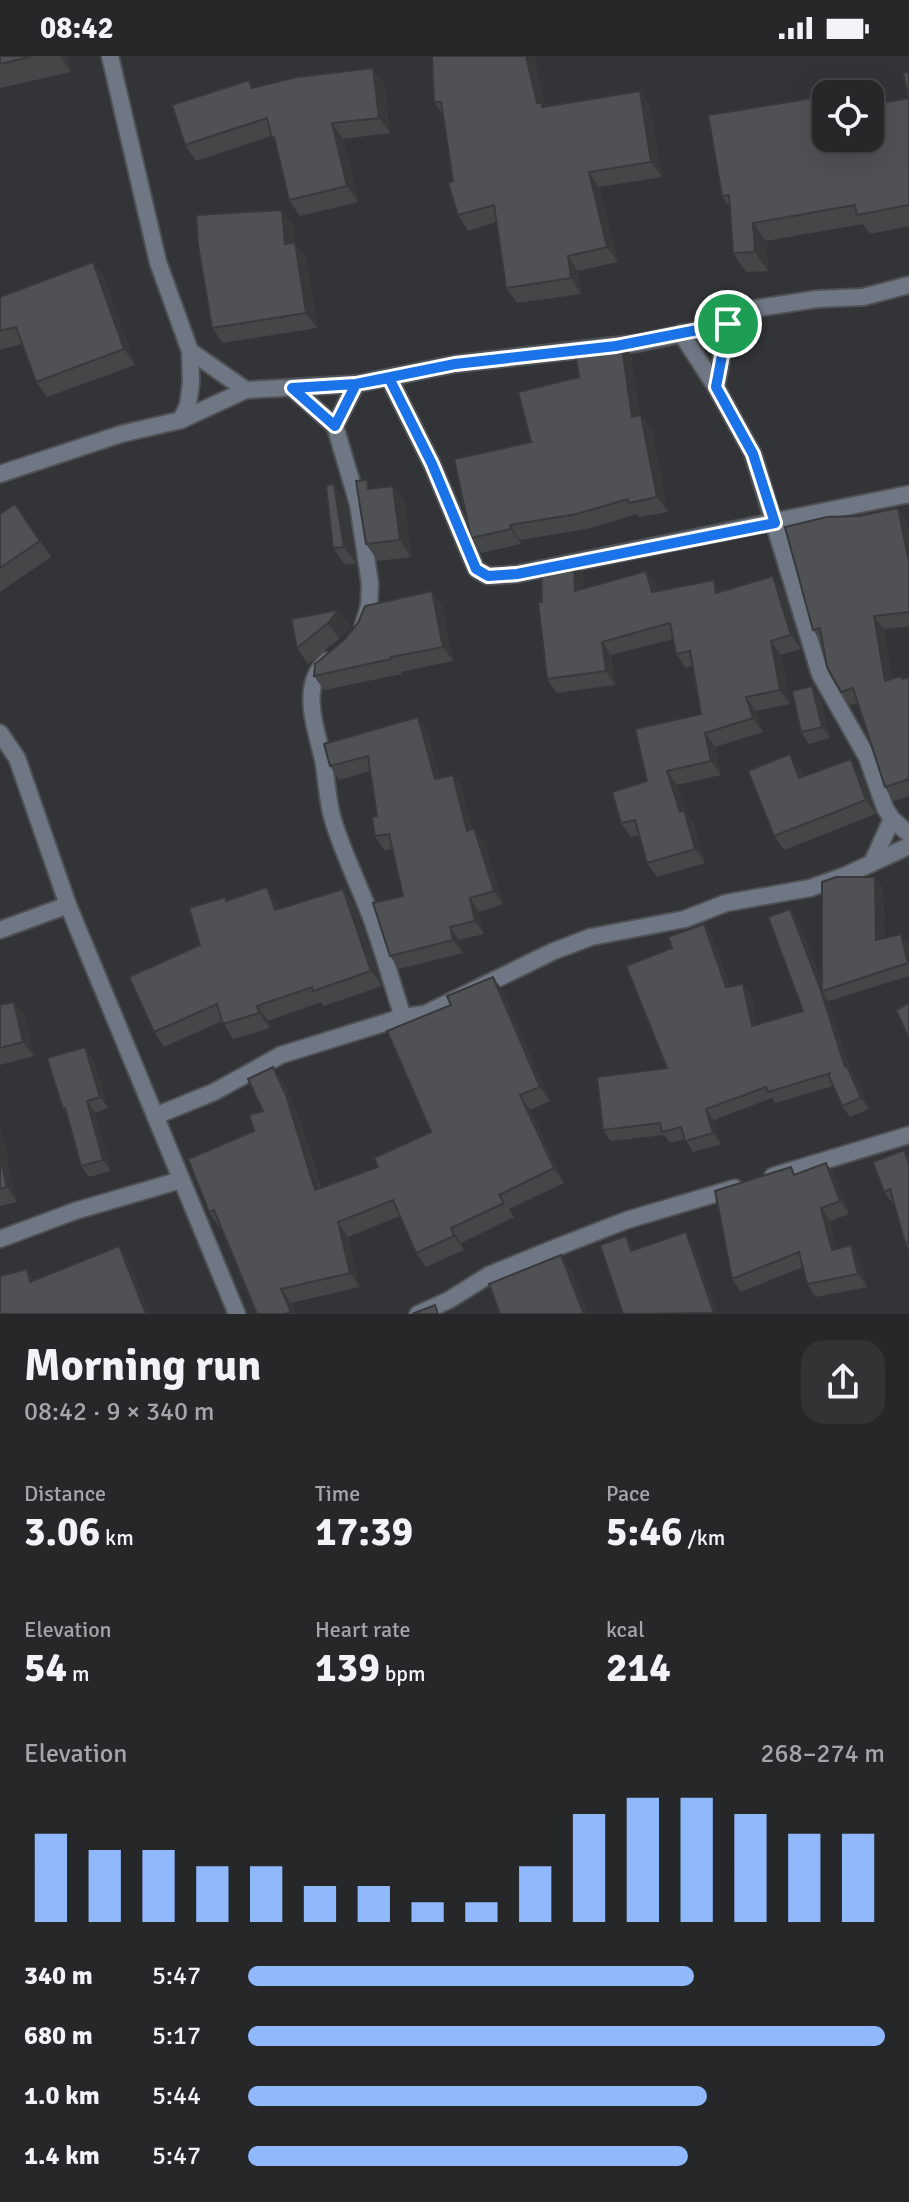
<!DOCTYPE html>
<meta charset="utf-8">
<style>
body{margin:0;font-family:Signika,sans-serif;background:#323335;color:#f1f3f6;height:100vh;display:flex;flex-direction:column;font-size:30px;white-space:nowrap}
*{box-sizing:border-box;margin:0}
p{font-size:26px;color:#a4a5a8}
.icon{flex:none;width:44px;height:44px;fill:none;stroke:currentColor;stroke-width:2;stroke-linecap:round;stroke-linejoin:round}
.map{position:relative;height:1258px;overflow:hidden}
.panel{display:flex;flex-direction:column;background:#262729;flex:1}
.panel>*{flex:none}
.buttons{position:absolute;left:812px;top:24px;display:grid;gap:16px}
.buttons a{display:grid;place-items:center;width:72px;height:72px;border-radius:16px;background:#262729;box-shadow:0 8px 32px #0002,0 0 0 2px #424446;font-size:40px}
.pin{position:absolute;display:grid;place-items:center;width:68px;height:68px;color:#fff;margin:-34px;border:4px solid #fff;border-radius:50%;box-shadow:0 2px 8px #0007}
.round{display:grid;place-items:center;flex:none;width:84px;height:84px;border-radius:24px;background:#323335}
.headline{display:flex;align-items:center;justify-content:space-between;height:136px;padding:0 24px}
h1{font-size:44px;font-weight:700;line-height:60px}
.stats{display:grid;grid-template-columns:repeat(3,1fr);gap:12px;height:136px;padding:8px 24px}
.stats div{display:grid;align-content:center}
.stats b{font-size:40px;font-weight:700}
.stats small{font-size:22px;font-weight:400}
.stats p{font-size:22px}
.chart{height:224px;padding:16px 24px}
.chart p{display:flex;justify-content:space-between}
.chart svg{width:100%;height:144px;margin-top:8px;stroke:#8fb8fd;stroke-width:6}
ul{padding:0 24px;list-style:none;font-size:26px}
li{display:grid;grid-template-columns:128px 96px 1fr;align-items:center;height:60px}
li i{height:20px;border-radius:10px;background:#8fb8fd}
.status{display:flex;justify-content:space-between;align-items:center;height:56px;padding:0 40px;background:#262729;direction:ltr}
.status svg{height:22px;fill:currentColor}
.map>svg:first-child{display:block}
</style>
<div class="status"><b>08:42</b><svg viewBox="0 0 49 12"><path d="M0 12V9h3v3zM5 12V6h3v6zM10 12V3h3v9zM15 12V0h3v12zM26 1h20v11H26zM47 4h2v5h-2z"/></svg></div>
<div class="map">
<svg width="909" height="1258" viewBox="0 0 909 1258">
<rect width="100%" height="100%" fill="#323437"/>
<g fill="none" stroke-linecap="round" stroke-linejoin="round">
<g stroke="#4f5154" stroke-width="20">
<g id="street">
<polyline points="110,0 158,206 190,295 191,327 188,349 181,364"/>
<polyline points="681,277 716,331 753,398 820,618 867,701 885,752 892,763 909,778"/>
<polyline points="190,295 246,334"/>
<polyline points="389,322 432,408 476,513 488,520 517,518 909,438"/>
<polyline points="716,331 728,268"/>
<polyline points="292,332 335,370 358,448 370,528 369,550 363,570"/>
<polyline points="335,370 356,328"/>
<polyline points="0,418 121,378 181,364 246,334 356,328 455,308 638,287 728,268 758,252 817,243 863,241 909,229"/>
<path d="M327,605C299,629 316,673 323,703C327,724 327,744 333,764C343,797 359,829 371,861C383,894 392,928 403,961"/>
<polyline points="0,677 17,702 68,849 237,1258"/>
<polyline points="872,807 892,763"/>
<polyline points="0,874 68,849"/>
<polyline points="155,1060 214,1036 281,999 403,961 425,958 554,895 591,881 685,863 726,847 810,832 844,820 909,790"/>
<polyline points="773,1120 909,1079"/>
<polyline points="0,1183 75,1155 181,1124"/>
<polyline points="418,1258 449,1244 489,1219 555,1192 627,1164 735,1132"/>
</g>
</g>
<use href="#street" stroke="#6f7784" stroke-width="16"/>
</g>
<g fill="#444648">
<polygon points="0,0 67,0 71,16 0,32"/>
<polygon points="432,0 534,0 545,50 650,50 662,121 599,131 618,206 578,215 581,238 517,247 506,232 496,166 468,175 458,159 443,59 434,46"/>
<polygon points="909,16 909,170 870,178 863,168 766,185 768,215 746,216 733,197 730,152 722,140 819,41 826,52 826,82 909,42"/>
<polygon points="384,28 390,77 343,83 358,146 300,160 289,144 276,88 271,80 196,105 185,89 254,31"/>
<polygon points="293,169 294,186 306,201 317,272 223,287 212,272"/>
<polygon points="93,206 104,222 135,309 47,341 36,326 22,288 0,294 0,241"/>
<polygon points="631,299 640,359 652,374 668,456 639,461 637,458 587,473 520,484 521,488 482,497 471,482 531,386 579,321"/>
<polygon points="373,432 405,446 411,501 378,505 366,488"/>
<polygon points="345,444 356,507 345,509 333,492"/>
<polygon points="15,448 51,501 0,536 0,458"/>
<polygon points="907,465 909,475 909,570 884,573 892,623 901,620 903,623 909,621 909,740 894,745 885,731 858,647 850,649 841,636 823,587 813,574"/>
<polygon points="646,515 656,529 657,535 783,534 801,593 781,599 790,648 756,655 763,676 715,691 721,719 677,729 686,757 694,768 705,807 657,821 647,807 639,779 631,781 621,767 647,725 701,658 692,610 686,612 676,598 673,583 611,599 615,629 557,637 547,623 542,546 584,520 584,533"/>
<polygon points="442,549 453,605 401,616 402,618 324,634 314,620"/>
<polygon points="338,554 350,570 339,583 308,608 297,592"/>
<polygon points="812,630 820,642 830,682 809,688 801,676"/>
<polygon points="418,661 427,674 440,722 453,719 462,732 472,773 474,772 484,786 503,848 479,856 484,878 459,884 463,897 399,913 390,900 403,840 392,793 384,794 375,780 377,760 370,715 339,724 330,710"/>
<polygon points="800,712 803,720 861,718 876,758 784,794 774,780"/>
<polygon points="875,821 883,832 884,882 901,878 909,889 909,920 829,945 828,943 850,1013 855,1021 869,1053 850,1061 842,1050 833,1030 775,1047 772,1042 714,1064 721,1088 693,1096 685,1083 670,1087 664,1079 611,1085 603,1074 667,1012 712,879 730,930 743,928 751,939 757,969 803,955 790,853 798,864 822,928"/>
<polygon points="343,833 354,848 382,930 324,950 321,946 268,965 270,972 233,983 222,965 164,991 154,976 200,889 227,845 277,846 279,853"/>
<polygon points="503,935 550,1045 530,1054 564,1127 509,1153 514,1161 461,1187 464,1194 426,1211 416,1197 400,1160 348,1181 360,1231 291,1247 296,1258 257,1258 221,1170 219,1171 209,1156 254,1075 263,1055 283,1025 296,1053 321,1132 378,1111 431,1076"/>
<polygon points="14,946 24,960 34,1000 0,1009 0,949"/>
<polygon points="93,1002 108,1052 95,1057 111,1115 89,1121 81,1110 67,1059 63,1053"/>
<polygon points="0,1070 17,1146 0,1150"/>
<polygon points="904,1094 909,1102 909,1193 905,1187 894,1149 884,1136"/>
<polygon points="826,1107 835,1120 849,1158 830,1165 837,1193 851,1189 860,1202 867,1231 816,1241 807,1228 803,1211 741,1236 732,1223 797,1118"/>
</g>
<g fill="#37393b">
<polygon points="60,0 67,0 71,16"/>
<polygon points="526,0 534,0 545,52 537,47"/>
<polygon points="373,12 384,28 390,77 379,62"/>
<polygon points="640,35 650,50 662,121 651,106"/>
<polygon points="819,41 826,52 826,65 822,59"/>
<polygon points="332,67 343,83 358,146 347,130"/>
<polygon points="589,116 599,131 618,206 607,191"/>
<polygon points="282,154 293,169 295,203 285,188"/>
<polygon points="753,167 766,185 768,215 755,196"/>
<polygon points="295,186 306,201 317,272 306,257"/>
<polygon points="568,200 578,215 581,238 571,222"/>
<polygon points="93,206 104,222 135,309 124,293"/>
<polygon points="621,284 631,299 643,376 632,361"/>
<polygon points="641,359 652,374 668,456 657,441"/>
<polygon points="334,428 345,444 356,507 344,491"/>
<polygon points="393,430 405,446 411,501 400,484"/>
<polygon points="898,452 907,465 909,475 909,506"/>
<polygon points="510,469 520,484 521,488 511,473"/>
<polygon points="574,506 584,520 585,549 575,535"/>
<polygon points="646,515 656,529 662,550 652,536"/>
<polygon points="773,520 783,534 801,593 791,579"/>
<polygon points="714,524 724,538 716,537"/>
<polygon points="432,535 442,549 453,605 443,591"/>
<polygon points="338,554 350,570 339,583 328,567"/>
<polygon points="874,560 884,573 894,638 885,625"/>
<polygon points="771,585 781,599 790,648 780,634"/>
<polygon points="602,586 611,599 615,629 606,615"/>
<polygon points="812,630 820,642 830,682 822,671"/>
<polygon points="746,641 756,655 763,676 753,662"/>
<polygon points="418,661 427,674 444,737 435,723"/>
<polygon points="705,677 715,691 721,719 711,705"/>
<polygon points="790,698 800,712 810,736 799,722"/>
<polygon points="851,703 861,718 876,758 866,744"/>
<polygon points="667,715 677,729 686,757 694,768 705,807 695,793 680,756"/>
<polygon points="453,719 462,732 476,788 467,775"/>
<polygon points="474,772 484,786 503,848 494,835"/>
<polygon points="875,821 883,832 884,895 876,884"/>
<polygon points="267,831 277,846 285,869 275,854"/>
<polygon points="343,833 354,848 382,930 371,915"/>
<polygon points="470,842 479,856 484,878 475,865"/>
<polygon points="790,853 798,864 824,934 822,935 829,946 850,1013 855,1021 869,1053 861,1042 845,1011"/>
<polygon points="704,868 712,879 734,942 726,931"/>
<polygon points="450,871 459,884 463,897 453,884"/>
<polygon points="901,878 909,889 909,908 908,907"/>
<polygon points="493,921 503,935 550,1045 540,1031"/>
<polygon points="743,928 751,939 760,982 752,970"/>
<polygon points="14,946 24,960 34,1000 23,986"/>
<polygon points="257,950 268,965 270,972 259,957"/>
<polygon points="85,991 93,1002 108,1052 100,1041"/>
<polygon points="273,1011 283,1025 296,1053 325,1148 315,1134"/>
<polygon points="520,1039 530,1054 564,1127 554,1112"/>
<polygon points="87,1045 95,1057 111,1115 103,1104"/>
<polygon points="706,1053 714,1064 721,1088 713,1077"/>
<polygon points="0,1070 17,1146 7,1131 0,1100"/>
<polygon points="826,1107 835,1120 849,1158 840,1145"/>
<polygon points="821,1152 830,1165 841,1207 832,1194"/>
<polygon points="338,1166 348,1181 360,1231 350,1217"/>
<polygon points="451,1172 461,1187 464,1194 454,1180"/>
<polygon points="686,1176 693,1187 718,1258 714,1257"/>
<polygon points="626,1180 634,1191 639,1206 631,1195"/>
<polygon points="851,1189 860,1202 867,1231 858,1218"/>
<polygon points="119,1190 129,1204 150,1258 146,1258"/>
<polygon points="561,1199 572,1215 589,1258 584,1258"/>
<polygon points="27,1213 36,1227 30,1226"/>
<polygon points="281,1233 291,1247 296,1258 292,1258 291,1256"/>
</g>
<g fill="#4f5154" stroke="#37393b" stroke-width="2">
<polygon points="0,0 33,0 0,8"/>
<polygon points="432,0 526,0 537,47 542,47 542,51 640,35 651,106 589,116 607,191 568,200 571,222 506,232 494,149 458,159 448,127 453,125 441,46 434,46"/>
<polygon points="373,12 379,62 332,67 347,130 289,144 274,81 272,82 267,62 185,89 172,49 249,24 252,32 297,21"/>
<polygon points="909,16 909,42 903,17"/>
<polygon points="819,41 822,59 826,58 826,82 870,82 870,49 909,42 909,149 857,159 855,149 753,167 755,196 733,197 729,139 722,140 708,59"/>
<polygon points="282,154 285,188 295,186 306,257 212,272 198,189 196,159"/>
<polygon points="93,206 124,293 36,326 16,271 0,275 0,241"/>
<polygon points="621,284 632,361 641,359 657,441 629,447 628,443 577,458 510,469 511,473 471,482 454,403 531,386 518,336 579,321 574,290"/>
<polygon points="367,424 368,433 393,430 400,484 366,488 356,425"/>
<polygon points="334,428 344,491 333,492 326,429"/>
<polygon points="15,448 40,485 0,512 0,458"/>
<polygon points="898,452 909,506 909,556 874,560 885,625 901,620 902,623 909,621 909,723 885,731 853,632 841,636 827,611 820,572 813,574 785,471 827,461 859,460"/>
<polygon points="574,506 575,535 646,515 652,536 714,524 716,537 773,520 791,579 771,585 780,634 746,641 753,662 705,677 711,705 667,715 680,756 684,754 695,793 647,807 635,764 621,767 612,736 647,725 635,673 701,658 690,595 676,598 670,567 602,586 606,615 547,623 538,546 542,546 541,508"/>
<polygon points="432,535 443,591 391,601 391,603 314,620 315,608 345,583 358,567 365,550"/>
<polygon points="338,554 328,567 297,592 291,563"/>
<polygon points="812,630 822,671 801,676 792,635"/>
<polygon points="418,661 435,723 453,719 467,775 474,772 494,835 470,842 475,865 450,871 453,884 390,900 373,847 403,840 389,778 375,780 372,761 377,760 368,700 330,710 324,688"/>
<polygon points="790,698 799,722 851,703 866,744 774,780 748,715"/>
<polygon points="836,821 875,821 876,884 901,878 908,907 822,935 822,826"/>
<polygon points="267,831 275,854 343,833 371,915 313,935 312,931 257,950 259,957 223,968 217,948 154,976 129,921 200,889 189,852 225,841 226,845"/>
<polygon points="790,853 821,935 845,1011 847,1010 861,1042 842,1050 828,1018 831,1017 768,1036 766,1031 706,1053 713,1077 685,1085 681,1071 662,1076 660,1067 603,1074 597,1021 667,1012 626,910 672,892 668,881 704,868 726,931 743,928 752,970 803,955 768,861"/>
<polygon points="493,921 540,1031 520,1039 554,1112 499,1139 504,1147 451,1172 454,1180 416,1197 393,1144 338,1166 350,1217 281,1233 291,1256 285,1258 257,1258 214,1154 209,1156 188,1103 254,1075 249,1059 263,1055 248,1023 273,1011 286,1039 315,1134 378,1111 374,1102 431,1076 387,975 451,949 447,940"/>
<polygon points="14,946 23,986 0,992 0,949"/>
<polygon points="909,947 909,983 896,954"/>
<polygon points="85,991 100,1041 87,1045 103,1104 81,1110 65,1052 63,1053 47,1002"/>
<polygon points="904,1094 908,1105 909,1105 909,1186 905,1187 890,1133 884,1136 873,1106"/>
<polygon points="0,1100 7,1131 0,1133"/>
<polygon points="826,1107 840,1145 821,1152 832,1194 851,1189 858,1218 807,1228 799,1196 732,1223 715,1135 791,1111 794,1119"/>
<polygon points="686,1176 714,1257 623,1258 600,1189 626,1180 631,1195"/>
<polygon points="119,1190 146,1258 0,1258 0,1220 27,1213 30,1226"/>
<polygon points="561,1199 584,1258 500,1258 489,1228"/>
<polygon points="435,1249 438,1258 412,1258"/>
</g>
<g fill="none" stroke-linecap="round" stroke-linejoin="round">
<g stroke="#fff" stroke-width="16">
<polyline id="route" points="728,268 616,290 455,308 356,328 292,332 335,370 356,328 389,322 432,408 476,513 488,520 517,518 775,467 753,398 716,331 728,268"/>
</g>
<use href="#route" stroke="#1a73e8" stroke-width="10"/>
</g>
</svg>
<div class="buttons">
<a><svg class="icon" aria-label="locate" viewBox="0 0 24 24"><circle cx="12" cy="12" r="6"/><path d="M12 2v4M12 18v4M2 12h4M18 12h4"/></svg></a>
</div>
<div class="pin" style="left:728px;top:268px;background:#1e9e55"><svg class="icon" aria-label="arrive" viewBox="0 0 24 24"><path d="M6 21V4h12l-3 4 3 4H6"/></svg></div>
</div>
<section class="panel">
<div class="headline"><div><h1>Morning run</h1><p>08:42 · 9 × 340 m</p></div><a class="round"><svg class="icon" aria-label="share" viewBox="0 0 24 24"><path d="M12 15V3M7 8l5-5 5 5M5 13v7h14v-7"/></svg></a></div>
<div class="stats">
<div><p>Distance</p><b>3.06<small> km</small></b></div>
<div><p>Time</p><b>17:39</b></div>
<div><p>Pace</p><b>5:46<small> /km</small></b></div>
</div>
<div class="stats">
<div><p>Elevation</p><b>54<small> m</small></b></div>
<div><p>Heart rate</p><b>139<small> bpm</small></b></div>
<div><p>kcal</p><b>214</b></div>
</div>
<div class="chart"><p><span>Elevation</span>268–274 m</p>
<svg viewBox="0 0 160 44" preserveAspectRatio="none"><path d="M5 44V17M15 44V22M25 44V22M35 44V27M45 44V27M55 44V33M65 44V33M75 44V38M85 44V38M95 44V27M105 44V11M115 44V6M125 44V6M135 44V11M145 44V17M155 44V17"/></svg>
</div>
<ul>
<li><b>340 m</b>5:47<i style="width:70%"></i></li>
<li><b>680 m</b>5:17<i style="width:100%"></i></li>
<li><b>1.0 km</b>5:44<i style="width:72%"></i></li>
<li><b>1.4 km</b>5:47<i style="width:69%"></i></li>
</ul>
</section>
